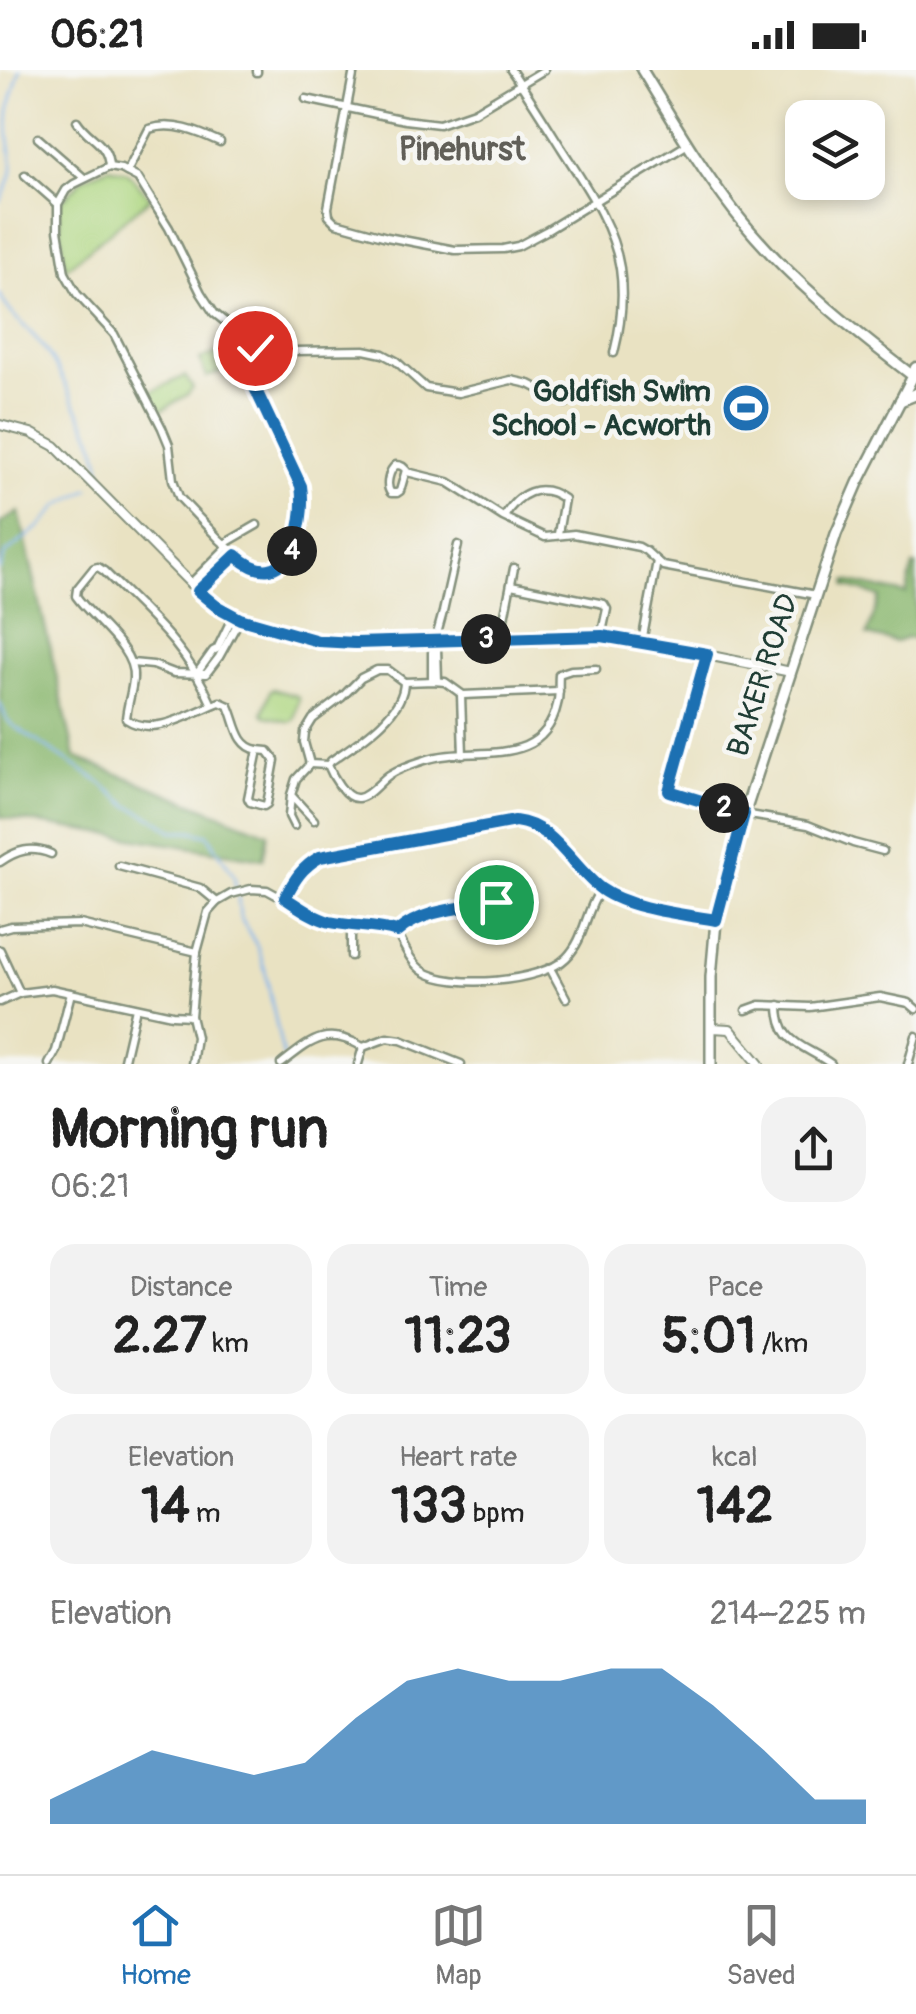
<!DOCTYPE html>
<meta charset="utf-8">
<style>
body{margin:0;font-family:Pangolin,sans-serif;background:#f2f2f2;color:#222;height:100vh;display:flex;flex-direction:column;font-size:38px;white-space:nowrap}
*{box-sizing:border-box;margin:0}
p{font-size:32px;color:#767676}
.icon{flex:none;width:55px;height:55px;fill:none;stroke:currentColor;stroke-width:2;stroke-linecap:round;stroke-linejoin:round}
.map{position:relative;height:994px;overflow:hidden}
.panel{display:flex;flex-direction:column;background:#fff;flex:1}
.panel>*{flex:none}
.fabs{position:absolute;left:785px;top:30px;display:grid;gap:20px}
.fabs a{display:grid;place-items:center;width:100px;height:100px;border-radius:20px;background:#fff;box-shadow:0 5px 15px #0003;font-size:50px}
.pin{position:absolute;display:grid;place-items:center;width:85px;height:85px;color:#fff;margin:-42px;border:5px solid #fff;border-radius:50%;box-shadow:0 2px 10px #0007}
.km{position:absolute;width:50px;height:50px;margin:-25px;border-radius:50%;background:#222;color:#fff;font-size:28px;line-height:50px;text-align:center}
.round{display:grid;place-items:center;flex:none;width:105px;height:105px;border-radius:30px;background:#f2f2f2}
.summary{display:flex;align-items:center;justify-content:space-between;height:170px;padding:0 50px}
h1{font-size:55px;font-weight:800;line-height:75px}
.stats{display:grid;grid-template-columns:repeat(3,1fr);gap:15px;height:170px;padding:10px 50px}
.stats div{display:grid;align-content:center;border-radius:25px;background:#f2f2f2;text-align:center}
.stats b{font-size:50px;font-weight:800}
.stats small{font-size:28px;font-weight:400}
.stats p{font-size:28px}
.chart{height:280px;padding:20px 50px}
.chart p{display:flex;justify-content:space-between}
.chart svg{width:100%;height:180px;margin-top:10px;fill:#1f6fb2;opacity:.7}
.status{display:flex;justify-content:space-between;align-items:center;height:70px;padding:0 50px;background:#fff;direction:ltr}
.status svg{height:28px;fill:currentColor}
.tab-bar{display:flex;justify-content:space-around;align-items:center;height:140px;border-top:2px solid #e0e0e0;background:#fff;font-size:28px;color:#767676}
.tab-bar a{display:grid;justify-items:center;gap:5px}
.tab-bar .selected{color:#1f6fb2}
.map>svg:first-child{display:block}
</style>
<div class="status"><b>06:21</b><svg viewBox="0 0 49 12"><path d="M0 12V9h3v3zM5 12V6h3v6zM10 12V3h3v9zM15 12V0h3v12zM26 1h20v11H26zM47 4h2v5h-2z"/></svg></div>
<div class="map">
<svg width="916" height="994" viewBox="0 0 916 994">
<rect width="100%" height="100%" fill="#f6f6f2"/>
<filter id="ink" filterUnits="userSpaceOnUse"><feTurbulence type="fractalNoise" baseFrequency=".01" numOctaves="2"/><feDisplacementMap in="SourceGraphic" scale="20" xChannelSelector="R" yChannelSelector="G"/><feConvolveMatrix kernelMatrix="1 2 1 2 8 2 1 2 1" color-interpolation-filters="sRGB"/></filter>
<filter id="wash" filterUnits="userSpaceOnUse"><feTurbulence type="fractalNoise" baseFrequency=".0048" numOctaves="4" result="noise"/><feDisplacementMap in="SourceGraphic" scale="40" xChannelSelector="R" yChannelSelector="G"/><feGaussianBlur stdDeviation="2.25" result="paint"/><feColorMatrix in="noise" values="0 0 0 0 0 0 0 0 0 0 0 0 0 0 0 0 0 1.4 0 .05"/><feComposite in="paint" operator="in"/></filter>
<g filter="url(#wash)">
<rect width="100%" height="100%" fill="#e9e2c2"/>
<g fill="#afd782" stroke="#678a5b" stroke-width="2.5">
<polygon points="109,97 127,102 151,128 65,199 58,134 84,108"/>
<polygon points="235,275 241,282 243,293 207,307 200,290"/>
<polygon points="185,306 193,318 187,325 160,341 150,322"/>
<polygon points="273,619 297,626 299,629 294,650 290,652 265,646 263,643 270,621"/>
</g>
<g fill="#8bb870" stroke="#557a52" stroke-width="2.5">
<polygon points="19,442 75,687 268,763 263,789 0,747 0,453"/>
<polygon points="913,496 916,496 916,569 907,568 896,572 867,565 880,527 846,516 847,511 906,524"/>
</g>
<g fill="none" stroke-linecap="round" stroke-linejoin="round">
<g stroke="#7fb4ed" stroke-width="2.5">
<path d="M0,131C21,93 9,92 8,54C8,35 15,18 20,0"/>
<path d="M0,225C9,245 27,257 41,274C53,289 61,305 69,322C82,350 99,371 101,403"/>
<polyline points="0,499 5,484 42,455 58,436 89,419"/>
<polyline points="0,633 6,648 12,655 97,710 129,736 159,751 173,761 191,761 208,765 234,806 236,818"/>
<polyline points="238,827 240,847 257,876 265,900 283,986"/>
</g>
</g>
</g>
<g filter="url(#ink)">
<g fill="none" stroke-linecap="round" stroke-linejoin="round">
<g stroke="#84907b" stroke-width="11">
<g id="minor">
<polyline points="354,0 328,138 329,146 336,153 387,167 455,180 503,179 518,176 546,161 688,74"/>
<path d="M511,0C529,26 545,52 562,79C585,115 613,154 620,198C624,226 621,255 614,283"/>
<polyline points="257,2 257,0"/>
<polyline points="306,29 405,50 439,54 474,42 544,0"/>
<path d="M77,51C89,70 108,72 109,97"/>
<polyline points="38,68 84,108"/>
<polygon points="109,97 121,99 138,108 169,158 201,223 214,243 229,255 246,279 254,316 301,416 303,426 299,459 289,487 281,495 270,498 256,498 248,495 220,470 179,427 173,410 169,375 162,358 114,264 77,224 65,203 58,160 58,134 66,120 74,114"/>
<path d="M127,102L149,59C173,51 198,62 220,72"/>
<polyline points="25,105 58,134"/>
<polyline points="246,279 270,277 294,281 364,280 383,284 396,291 426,318 458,323 511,310 529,314 566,333"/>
<path d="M406,400L400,421L397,423H391C385,416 389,400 396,395C402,395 404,397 407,402L448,412L503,447L545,467L574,464L639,477L646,481L657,491"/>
<path d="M504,447C518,423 540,411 564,429L558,464"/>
<polyline points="224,474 257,455"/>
<polyline points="190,514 227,477"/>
<polyline points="511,515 604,534 607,539 601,567"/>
<polyline points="198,521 236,485"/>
<polyline points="500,569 514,498"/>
<polyline points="642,572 657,491 663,496 816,525"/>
<polyline points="437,577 438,611"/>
<polyline points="707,584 669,721 744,744 808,755 853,773 883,781"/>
<polyline points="132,593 153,595 174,603 206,604 219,587 240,549"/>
<polyline points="198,602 213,581 217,579 233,546"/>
<polyline points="432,610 432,582 443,542 458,475"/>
<polyline points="404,612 434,611 445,612 463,625 559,621"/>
<polyline points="461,625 463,685"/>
<path d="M212,635C187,576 148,545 104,501L98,497L94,498L77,519L76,526C93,550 136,579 133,609C132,623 127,635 126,649C154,668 191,643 220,632L229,636C237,653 237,676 258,680"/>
<polygon points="258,680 268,681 275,690 267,734 264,736 250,732 248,728"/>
<polyline points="310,694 296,709 291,725 314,750"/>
<path d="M328,695L310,694L304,672L305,662L313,649L342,627L361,608L377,600H388L404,612C404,645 355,674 331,691L328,695C332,705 345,730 358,728C369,727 380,711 389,705C400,698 412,694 425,690C471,674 542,702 557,635C560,625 558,615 559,604L571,600L596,599"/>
<polyline points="291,725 289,746 294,756"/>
<path d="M0,792C17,780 31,776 51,784"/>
<polyline points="119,796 200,818 217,832"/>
<path d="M285,828C294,810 302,797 320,787L515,751C554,755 572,797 601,819C629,839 682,844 716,851"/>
<polyline points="0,859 11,856 80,854 197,882"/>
<path d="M397,863C424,837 480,836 516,828"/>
<polyline points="0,880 20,923"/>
<polyline points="351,886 351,855"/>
<polyline points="551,900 566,928"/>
<polyline points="0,932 20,923 52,919 172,945 191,946"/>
<path d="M779,935C779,974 803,974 831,994"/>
<polyline points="746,940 760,935 810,937 880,927 909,933 916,939"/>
<polyline points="49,994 56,981 71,923"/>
<polyline points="123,994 136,938"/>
<path d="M192,994L196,967L191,946L197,882L208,842L217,832L231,824L251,819L267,820L324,851L351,855L366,854L397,863C404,876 411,893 423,901C452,920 542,912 566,888C586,868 584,842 601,819"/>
<path d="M281,994C312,970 326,956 363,977"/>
<polyline points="358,994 363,977 387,968 401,970 461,994"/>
<polyline points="908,994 916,966"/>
</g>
</g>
<g stroke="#84907b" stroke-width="12">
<g id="tertiary">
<path d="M0,355L31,363L55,376L204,527C240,556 289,568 335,572L601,567L642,572L791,602"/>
<polyline points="712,958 730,959 759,994"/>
</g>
</g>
<g stroke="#84907b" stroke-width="14">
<path id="secondary" d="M642,0C671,47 699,96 734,141C784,205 849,257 913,306L858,413L836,464L745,742L716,851L711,907V994"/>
</g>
<g stroke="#84907b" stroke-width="15">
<g id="primary">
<polyline points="913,306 916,298"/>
<polyline points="901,330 916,324"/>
</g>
</g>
<use href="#minor" stroke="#fff" stroke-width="6"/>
<use href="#tertiary" stroke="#fff" stroke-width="8"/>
<use href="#secondary" stroke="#fff" stroke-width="9"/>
<use href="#primary" stroke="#fff" stroke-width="10"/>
</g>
</g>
<g fill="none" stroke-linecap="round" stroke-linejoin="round" filter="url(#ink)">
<g stroke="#fff" stroke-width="20">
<path id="route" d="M255,278L246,279L254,316L301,416C307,456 287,531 236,485L198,521L216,536L240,549L318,571L355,573L602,566L707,584L669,721L744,744L716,850C682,844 629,839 601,819C572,797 554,755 515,751L320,787C302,797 294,810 285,828C299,837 314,848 330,852C353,857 375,855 397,862C423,839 464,838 496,832"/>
</g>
<use href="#route" stroke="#1f6fb2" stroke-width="12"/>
</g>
<defs>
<g id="stadium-disc" transform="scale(2.5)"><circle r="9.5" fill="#1f6fb2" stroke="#f6f6f2"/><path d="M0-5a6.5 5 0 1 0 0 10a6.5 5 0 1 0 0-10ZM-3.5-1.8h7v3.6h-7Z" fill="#fff"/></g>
</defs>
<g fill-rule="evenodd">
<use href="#stadium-disc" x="746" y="338"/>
</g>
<g text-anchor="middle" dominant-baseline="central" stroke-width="9" stroke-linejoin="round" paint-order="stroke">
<g font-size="30" font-weight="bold" fill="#1f3d34" stroke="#f6f6f2" text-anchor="end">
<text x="711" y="321">Goldfish Swim<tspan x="711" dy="34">School - Acworth</tspan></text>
</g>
<g font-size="30" fill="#1f3d34" stroke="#f6f6f2">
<text transform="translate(763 605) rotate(-72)">BAKER ROAD</text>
</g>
<g font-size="32" font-weight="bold" fill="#615f58" stroke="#f6f6f2">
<text x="462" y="80">Pinehurst</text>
</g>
</g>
</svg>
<div class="fabs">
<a><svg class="icon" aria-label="layers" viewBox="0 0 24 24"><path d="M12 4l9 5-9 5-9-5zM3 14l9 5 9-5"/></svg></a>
</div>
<div class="pin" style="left:496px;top:832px;background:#1e9e55"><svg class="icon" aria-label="arrive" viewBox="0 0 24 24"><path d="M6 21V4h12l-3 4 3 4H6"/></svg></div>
<div class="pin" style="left:255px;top:278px;background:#d93025"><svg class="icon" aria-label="check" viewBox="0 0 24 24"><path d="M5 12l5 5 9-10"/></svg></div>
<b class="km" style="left:724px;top:738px">2</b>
<b class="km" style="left:486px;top:569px">3</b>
<b class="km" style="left:292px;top:481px">4</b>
</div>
<section class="panel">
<div class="summary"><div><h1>Morning run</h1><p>06:21</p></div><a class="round"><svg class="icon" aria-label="share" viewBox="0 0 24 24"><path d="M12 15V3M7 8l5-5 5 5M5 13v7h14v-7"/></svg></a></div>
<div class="stats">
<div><p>Distance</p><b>2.27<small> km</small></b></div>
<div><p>Time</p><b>11:23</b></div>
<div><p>Pace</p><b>5:01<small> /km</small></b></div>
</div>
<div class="stats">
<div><p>Elevation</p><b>14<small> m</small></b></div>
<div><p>Heart rate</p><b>133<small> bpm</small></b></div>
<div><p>kcal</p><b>142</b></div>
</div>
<div class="chart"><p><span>Elevation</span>214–225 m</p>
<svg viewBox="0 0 160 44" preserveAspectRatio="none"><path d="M0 44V38L10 32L20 26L30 29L40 32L50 29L60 18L70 9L80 6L90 9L100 9L110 6L120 6L130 15L140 26L150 38L160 38V44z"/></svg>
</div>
</section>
<nav class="tab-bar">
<a class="selected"><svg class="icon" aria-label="home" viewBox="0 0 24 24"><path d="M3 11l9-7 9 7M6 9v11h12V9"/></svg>Home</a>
<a><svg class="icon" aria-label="map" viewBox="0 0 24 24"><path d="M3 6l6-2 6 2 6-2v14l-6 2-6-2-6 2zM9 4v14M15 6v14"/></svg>Map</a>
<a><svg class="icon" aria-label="saved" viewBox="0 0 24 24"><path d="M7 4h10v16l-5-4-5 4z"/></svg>Saved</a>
</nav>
